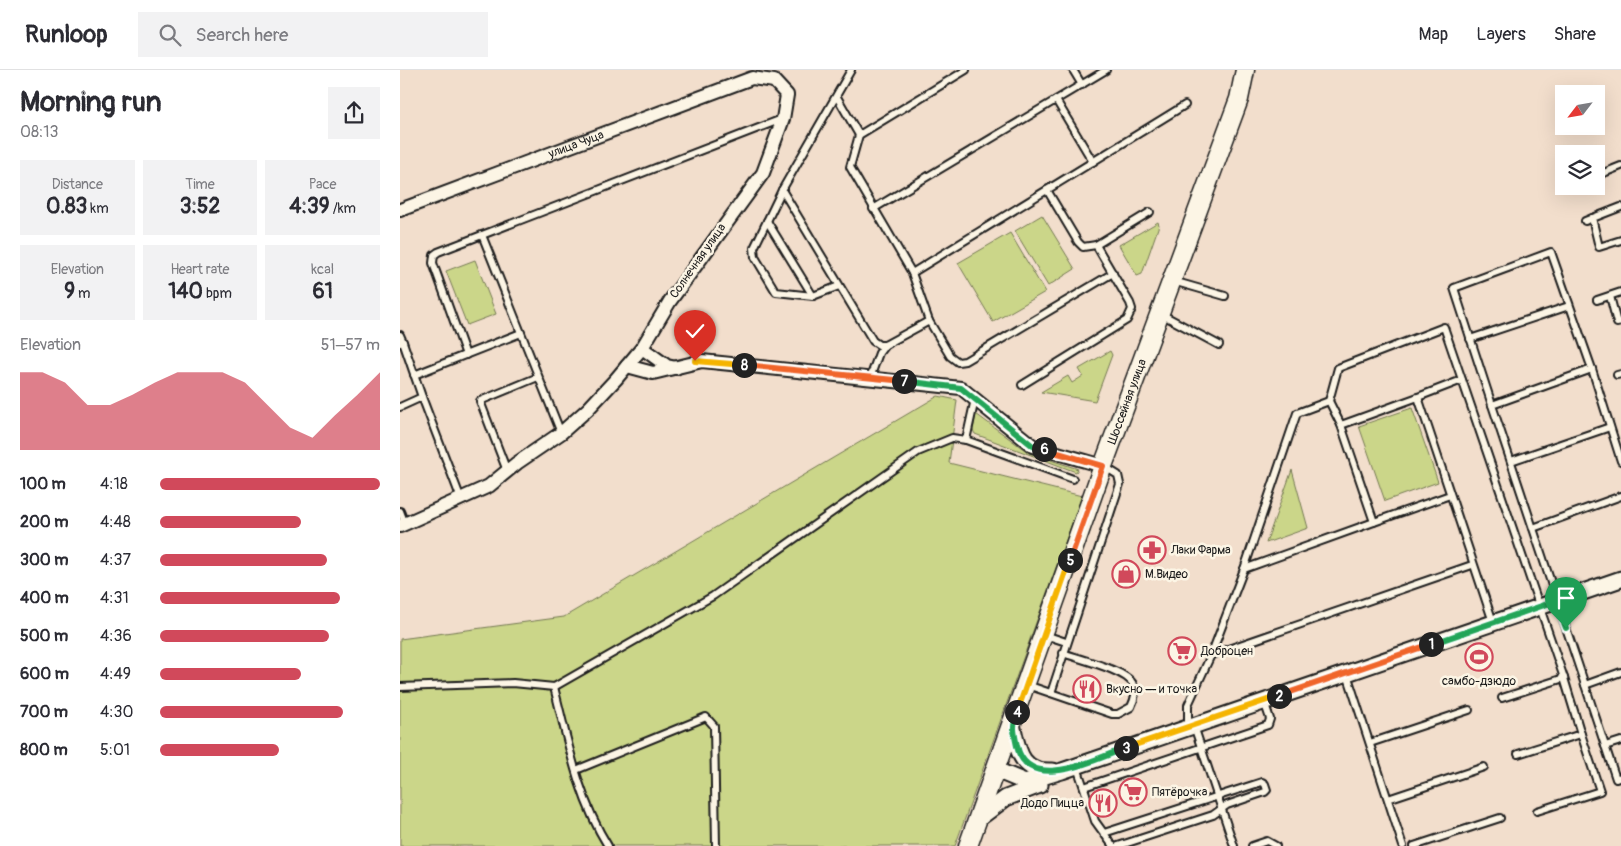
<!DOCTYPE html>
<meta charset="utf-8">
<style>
body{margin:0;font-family:Pangolin,sans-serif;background:#f2f2f3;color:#2b2b33;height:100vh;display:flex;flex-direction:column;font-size:19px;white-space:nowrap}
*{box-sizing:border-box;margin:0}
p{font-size:16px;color:#7c7c81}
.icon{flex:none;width:28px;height:28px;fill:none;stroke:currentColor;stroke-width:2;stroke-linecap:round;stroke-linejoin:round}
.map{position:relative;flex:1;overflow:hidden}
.sheet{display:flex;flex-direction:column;background:#fff;width:400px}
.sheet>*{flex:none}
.needle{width:32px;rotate:239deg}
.tools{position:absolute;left:1155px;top:15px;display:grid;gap:10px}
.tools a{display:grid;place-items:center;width:50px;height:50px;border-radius:0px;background:#fff;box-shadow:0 5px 20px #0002;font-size:25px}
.pin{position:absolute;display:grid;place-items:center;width:42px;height:42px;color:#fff;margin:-51px -21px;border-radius:50% 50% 50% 0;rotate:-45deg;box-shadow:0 0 5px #0007}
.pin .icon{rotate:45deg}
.km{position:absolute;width:25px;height:25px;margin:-12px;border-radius:50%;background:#222;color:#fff;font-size:14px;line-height:25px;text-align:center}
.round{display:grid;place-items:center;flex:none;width:52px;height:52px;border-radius:0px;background:#f2f2f3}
.headline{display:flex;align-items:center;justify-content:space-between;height:85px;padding:0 20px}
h1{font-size:28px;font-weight:700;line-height:38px}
.metrics{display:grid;grid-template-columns:repeat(3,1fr);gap:8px;height:85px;padding:5px 20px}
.metrics div{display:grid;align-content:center;border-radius:0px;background:#f2f2f3;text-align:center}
.metrics b{font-size:21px;font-weight:700}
.metrics small{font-size:14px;font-weight:400}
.metrics p{font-size:14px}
.chart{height:140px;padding:10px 20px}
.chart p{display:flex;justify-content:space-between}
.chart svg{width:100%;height:90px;margin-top:5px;fill:#d1495b;opacity:.7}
ul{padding:0 20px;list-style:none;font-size:16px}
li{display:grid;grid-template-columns:80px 60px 1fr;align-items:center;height:38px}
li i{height:12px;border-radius:6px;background:#d1495b}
header{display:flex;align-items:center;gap:30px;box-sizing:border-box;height:70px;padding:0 25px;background:#fff;border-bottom:1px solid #e1e1e2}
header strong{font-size:24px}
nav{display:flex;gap:28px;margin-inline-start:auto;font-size:18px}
.search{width:350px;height:45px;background:#f2f2f3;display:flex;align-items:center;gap:12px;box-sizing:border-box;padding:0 18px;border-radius:0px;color:#7c7c81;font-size:19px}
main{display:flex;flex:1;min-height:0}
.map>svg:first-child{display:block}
</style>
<header>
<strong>Runloop</strong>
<div class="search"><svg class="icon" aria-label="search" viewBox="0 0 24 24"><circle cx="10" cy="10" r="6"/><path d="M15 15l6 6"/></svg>Search here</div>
<nav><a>Map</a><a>Layers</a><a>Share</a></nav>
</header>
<main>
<section class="sheet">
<div class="headline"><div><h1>Morning run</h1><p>08:13</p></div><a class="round"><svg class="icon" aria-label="share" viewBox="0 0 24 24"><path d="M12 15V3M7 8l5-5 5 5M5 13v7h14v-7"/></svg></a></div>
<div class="metrics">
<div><p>Distance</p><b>0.83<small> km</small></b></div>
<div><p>Time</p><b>3:52</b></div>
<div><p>Pace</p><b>4:39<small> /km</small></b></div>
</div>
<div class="metrics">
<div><p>Elevation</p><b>9<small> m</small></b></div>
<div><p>Heart rate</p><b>140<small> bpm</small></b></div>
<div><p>kcal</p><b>61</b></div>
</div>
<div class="chart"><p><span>Elevation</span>51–57 m</p>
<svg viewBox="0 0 160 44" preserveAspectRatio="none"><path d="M0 44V6L10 6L20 11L30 22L40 22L50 17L60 11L70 6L80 6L90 6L100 11L110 22L120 33L130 38L140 27L150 17L160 6V44z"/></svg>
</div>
<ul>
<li><b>100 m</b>4:18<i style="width:100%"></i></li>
<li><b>200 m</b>4:48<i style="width:64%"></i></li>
<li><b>300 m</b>4:37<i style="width:76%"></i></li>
<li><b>400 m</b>4:31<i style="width:82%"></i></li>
<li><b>500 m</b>4:36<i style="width:77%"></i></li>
<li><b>600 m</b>4:49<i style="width:64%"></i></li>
<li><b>700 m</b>4:30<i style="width:83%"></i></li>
<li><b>800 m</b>5:01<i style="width:54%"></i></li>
</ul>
</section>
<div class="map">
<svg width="1221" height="776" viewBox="0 0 1221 776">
<rect width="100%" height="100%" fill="#f2decc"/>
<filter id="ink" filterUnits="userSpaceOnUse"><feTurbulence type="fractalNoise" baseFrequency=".02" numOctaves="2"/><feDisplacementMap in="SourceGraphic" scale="10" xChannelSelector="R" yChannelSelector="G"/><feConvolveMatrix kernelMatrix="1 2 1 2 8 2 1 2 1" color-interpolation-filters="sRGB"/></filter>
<g filter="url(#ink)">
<g fill="#cbd689" stroke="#747952">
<polygon points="642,145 675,199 648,216 615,161"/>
<polygon points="758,152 759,155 742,204 737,206 719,175"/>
<polygon points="610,163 645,222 593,252 558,193"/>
<polygon points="75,190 96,244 67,255 46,201"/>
<polygon points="710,281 712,285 695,331 641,322 668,306 672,313 683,306 679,299"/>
<polygon points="538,326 557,330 549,393 682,426 555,776 0,776 0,569 164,547"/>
<polygon points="1012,338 1038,412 985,431 959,356"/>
<polygon points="576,344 629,383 678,399 676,402 575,364 573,360"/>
<polygon points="892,400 908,458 866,473"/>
</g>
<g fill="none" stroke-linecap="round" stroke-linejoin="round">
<g stroke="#1c1c1c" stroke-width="10">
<g id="service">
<polyline points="566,0 459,65 450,97 512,203 529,251 550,286 558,292 565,291 713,203"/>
<polyline points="673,0 682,15"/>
<polyline points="437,27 459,65"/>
<polyline points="656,30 693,92"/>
<polyline points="1196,106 1221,96"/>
<polyline points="382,120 473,271 479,275 485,275 529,251"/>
<polyline points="647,120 678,172 683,177 696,175 750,142"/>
<polyline points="473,139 706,0"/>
<polyline points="1192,148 1199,177 1221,170"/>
<polyline points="367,151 413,226"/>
<polyline points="1185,151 1221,137"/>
<polyline points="82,165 161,363"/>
<polyline points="512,203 785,35"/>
<polyline points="773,211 825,226"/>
<polyline points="439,216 413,226 376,222 355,187 354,178 382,120 451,0"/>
<polyline points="1210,226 1217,253 1221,252"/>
<polyline points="1197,230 1221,222"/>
<polyline points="761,244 819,275"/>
<polyline points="0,265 3,272"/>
<polyline points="1070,269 1169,236"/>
<polyline points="0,273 3,272 22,327 0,337"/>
<polyline points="66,285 33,193 34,185 38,182 382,49"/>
<polyline points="14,305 121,263"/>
<polyline points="1217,305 1221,304"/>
<polyline points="470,308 479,283 485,275"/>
<polyline points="622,315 727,250 732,239 730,233 696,175"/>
<polyline points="22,327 61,429"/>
<polyline points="1018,327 1062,310"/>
<polyline points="929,331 938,298 1044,257 1164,608 1102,628"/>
<polyline points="1092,335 1054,218 1151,182 1192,299"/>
<polyline points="941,355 929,331 897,343 844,499 811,585 1072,495"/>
<polyline points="566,370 575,329"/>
<polyline points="1111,391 1210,357"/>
<polyline points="1221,391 1192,299 1092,335 1185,615 1221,602"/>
<polyline points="107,401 80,331 138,307"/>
<polyline points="1050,425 974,452 941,355 1018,327 1093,552"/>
<polyline points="0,441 5,454"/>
<polyline points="1133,458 1221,426"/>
<polyline points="844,499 974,452"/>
<polyline points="645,565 666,572"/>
<polyline points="947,604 1003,776"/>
<polyline points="1185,615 1216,709 1221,707"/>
<polyline points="0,617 113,613 154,617 313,526 518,382 552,368 566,370 673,409"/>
<path d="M154,617C168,672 178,728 208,776"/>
<path d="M633,617L712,644H718L731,637C735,629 737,622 733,614C726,600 679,589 663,583"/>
<polyline points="651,623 720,414 718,405 705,397"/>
<polyline points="788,656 788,635 811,585"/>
<polyline points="794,656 834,776"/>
<polyline points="970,673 1069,640"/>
<polyline points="1205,676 1221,671"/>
<polyline points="1118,684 1181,664 1164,608"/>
<polyline points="677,697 695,751 713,776"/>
<polyline points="176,700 306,647 314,656 316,776"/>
<polyline points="684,717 868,655 870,649 864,631"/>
<polyline points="988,729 1084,697"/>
<polyline points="1137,741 1200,721 1181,664"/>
<polyline points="704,763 862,712 865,714 867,720 865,722 827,735 813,745 718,776"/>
<polyline points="852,776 867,771 876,776"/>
<polyline points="1014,776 1100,748"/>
</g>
</g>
<g stroke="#1c1c1c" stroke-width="16">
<g id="minor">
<path id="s1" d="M0,140L352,8L374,11L387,25L383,49L363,103L270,231L242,278L216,309L188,339L161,363L117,393L89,416L0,456"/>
<polyline points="242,278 267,296 276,298"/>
<polyline points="227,296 253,303 302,291 561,318 633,376 703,396"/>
</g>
</g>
<g stroke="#1c1c1c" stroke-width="19">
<g id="tertiary">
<path d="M612,654C618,680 620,703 653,701"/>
<polyline points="596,700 625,712 662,701 1221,509"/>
<polyline points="578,749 606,728 640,715"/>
</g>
</g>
<g stroke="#1c1c1c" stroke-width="21">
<g id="secondary">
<path id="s2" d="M568,776L703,396L839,29L845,0"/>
</g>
</g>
<use href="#service" stroke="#fcf5e5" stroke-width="6"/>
<use href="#minor" stroke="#fcf5e5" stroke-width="12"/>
<use href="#tertiary" stroke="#fcf5e5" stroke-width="15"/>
<use href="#secondary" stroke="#fcf5e5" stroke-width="18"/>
</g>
</g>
<g fill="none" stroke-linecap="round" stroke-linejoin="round" filter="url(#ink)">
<g stroke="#fff" stroke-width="10">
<polyline id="split-1" points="1031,574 1156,531 1166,558"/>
</g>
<g stroke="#fff" stroke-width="10">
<polyline id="split-2" points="879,626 1031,574"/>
</g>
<g stroke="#fff" stroke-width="10">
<polyline id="split-3" points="726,678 879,626"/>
</g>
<g stroke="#fff" stroke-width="10">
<path id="split-4" d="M617,642C612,655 614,663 617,676C628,725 697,688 726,678"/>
</g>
<g stroke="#fff" stroke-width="10">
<polyline id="split-5" points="617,642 670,490"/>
</g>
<g stroke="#fff" stroke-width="10">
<polyline id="split-6" points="644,379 703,396 670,490"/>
</g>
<g stroke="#fff" stroke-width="10">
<polyline id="split-7" points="504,311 561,318 633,376 644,379"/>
</g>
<g stroke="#fff" stroke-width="10">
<polyline id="split-8" points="344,295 504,311"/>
</g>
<g stroke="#fff" stroke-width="10">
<polyline id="split-9" points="295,291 344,295"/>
</g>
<use href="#split-1" stroke="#22a559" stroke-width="6"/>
<use href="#split-2" stroke="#f0652b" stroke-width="6"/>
<use href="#split-3" stroke="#f5b400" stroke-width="6"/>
<use href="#split-4" stroke="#22a559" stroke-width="6"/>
<use href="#split-5" stroke="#f5b400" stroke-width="6"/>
<use href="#split-6" stroke="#f0652b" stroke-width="6"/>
<use href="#split-7" stroke="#22a559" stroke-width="6"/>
<use href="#split-8" stroke="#f0652b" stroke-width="6"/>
<use href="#split-9" stroke="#f5b400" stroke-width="6"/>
</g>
<defs>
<g id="pharmacy-ring" transform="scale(1.4375)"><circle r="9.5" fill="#fcf5e5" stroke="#d1495b" stroke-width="1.5"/><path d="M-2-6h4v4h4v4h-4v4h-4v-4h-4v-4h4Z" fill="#d1495b"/></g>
<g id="shop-ring" transform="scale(1.4375)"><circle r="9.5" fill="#fcf5e5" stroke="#d1495b" stroke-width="1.5"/><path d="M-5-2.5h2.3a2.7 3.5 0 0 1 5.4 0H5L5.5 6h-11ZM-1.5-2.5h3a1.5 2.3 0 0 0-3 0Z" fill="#d1495b"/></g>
<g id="supermarket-ring" transform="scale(1.4375)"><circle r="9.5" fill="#fcf5e5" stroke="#d1495b" stroke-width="1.5"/><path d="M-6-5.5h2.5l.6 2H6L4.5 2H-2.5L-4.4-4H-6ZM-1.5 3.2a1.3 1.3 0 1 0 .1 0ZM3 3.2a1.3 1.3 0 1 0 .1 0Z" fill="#d1495b"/></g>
<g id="stadium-ring" transform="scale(1.4375)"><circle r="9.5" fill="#fcf5e5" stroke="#d1495b" stroke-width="1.5"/><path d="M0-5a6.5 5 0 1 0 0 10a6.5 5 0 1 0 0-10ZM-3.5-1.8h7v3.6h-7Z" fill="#d1495b"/></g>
<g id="restaurant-ring" transform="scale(1.4375)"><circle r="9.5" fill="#fcf5e5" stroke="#d1495b" stroke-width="1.5"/><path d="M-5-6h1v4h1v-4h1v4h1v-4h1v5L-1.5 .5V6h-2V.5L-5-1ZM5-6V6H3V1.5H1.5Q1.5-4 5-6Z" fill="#d1495b"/></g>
</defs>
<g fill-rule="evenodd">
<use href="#pharmacy-ring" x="752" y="480"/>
<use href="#shop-ring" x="726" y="504"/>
<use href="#supermarket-ring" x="782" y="581"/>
<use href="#stadium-ring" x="1079" y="587"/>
<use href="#restaurant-ring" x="687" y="619"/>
<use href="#supermarket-ring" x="733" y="722"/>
<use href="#restaurant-ring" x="703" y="733"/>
</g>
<g text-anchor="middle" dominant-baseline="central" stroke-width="5" stroke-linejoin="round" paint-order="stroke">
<g font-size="12" fill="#1c1c1c" stroke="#fcf5e5">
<text stroke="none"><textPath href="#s1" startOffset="188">улица Чуца</textPath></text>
<text transform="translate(298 191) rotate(-55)">Солнечная улица</text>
<text stroke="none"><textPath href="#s2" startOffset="472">Шоссейная улица</textPath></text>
</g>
<g font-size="12" fill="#1c1c1c" stroke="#fcf5e5" text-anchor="start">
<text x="771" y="480">Лаки Фарма</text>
<text x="745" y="504">М.Видео</text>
<text x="801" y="581">Доброцен</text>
<text x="1079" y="611" text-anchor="middle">самбо-дзюдо</text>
<text x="706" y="619">Вкусно — и точка</text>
<text x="752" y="722">Пятёрочка</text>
<text x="684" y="733" text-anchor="end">Додо Пицца</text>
</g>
</g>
</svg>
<div class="tools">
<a><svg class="needle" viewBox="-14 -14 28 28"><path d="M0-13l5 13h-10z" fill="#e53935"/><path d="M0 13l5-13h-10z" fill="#7c7c81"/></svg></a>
<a><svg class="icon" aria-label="layers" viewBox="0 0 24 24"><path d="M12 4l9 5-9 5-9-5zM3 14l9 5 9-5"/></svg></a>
</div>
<div class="pin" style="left:1166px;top:558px;background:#1e9e55"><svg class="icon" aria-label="arrive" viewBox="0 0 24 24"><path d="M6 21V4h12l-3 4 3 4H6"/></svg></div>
<div class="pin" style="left:295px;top:291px;background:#d93025"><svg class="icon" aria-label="check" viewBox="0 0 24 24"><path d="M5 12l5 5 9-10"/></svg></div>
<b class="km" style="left:1031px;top:574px">1</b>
<b class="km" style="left:879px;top:626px">2</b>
<b class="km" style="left:726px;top:678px">3</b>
<b class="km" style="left:617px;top:642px">4</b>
<b class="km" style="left:670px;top:490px">5</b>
<b class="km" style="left:644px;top:379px">6</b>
<b class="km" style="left:504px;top:311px">7</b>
<b class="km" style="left:344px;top:295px">8</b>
</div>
</main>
